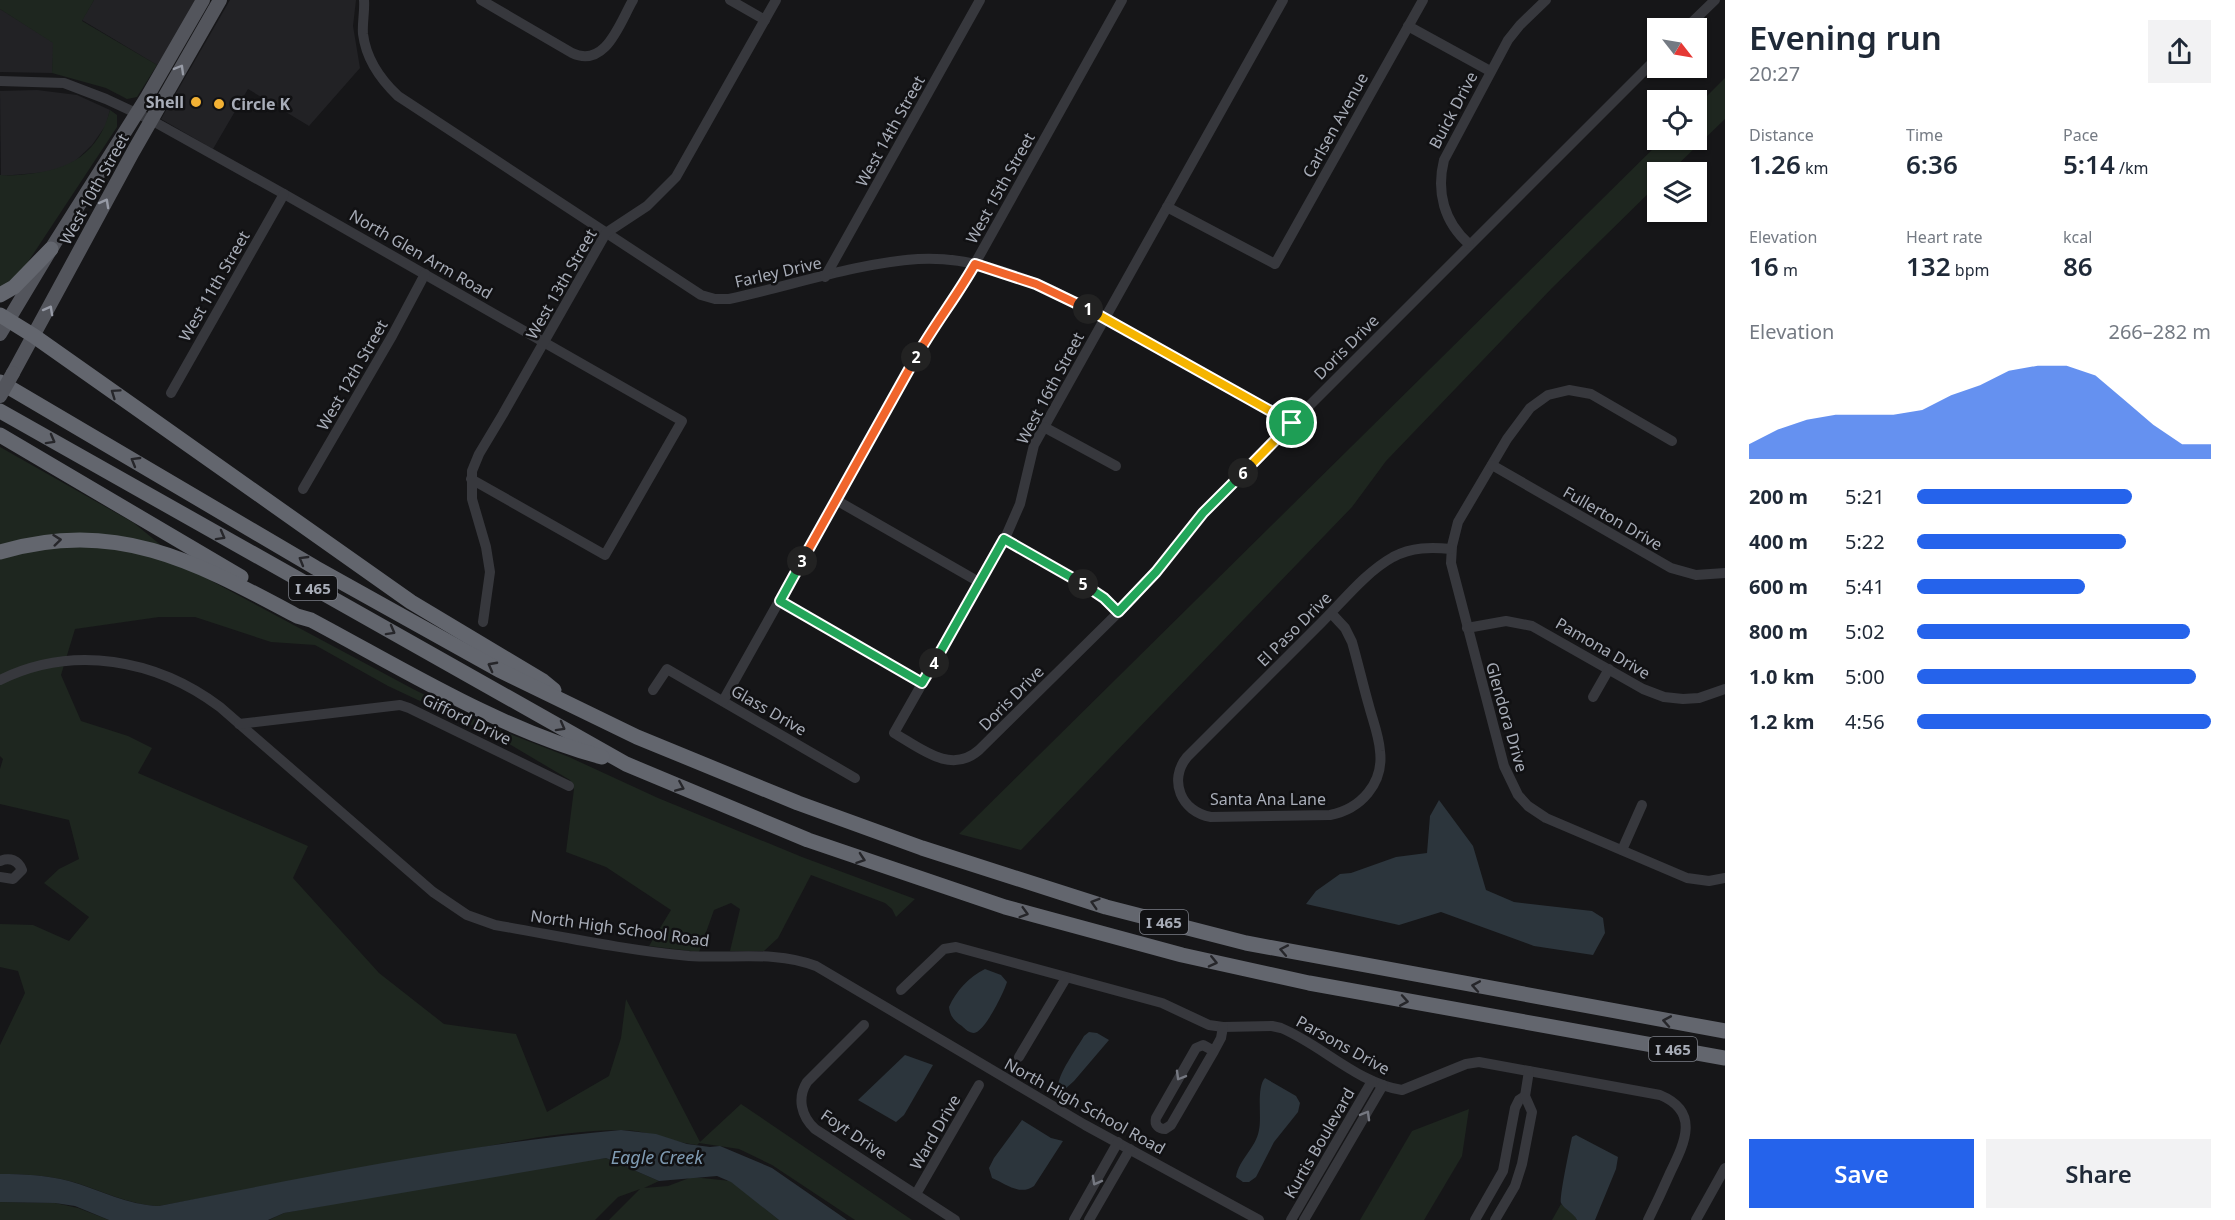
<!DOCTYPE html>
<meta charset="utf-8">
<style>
body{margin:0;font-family:"Noto Sans",sans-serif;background:#f2f2f3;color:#1f2937;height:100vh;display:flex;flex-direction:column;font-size:22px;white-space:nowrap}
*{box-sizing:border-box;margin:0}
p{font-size:20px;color:#747a83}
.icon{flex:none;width:33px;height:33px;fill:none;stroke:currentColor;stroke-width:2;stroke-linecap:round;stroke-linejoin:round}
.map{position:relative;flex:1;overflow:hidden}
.details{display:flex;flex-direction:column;background:#fff;width:510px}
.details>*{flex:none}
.needle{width:39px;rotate:121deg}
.buttons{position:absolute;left:1647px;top:18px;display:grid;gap:12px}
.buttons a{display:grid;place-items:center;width:60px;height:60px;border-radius:0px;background:#fff;box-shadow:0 2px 4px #0004;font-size:30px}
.pin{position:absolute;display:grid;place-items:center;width:51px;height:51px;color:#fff;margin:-26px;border:3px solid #fff;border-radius:50%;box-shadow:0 2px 6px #0007}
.km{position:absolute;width:30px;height:30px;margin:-15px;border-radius:50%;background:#222;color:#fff;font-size:16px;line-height:30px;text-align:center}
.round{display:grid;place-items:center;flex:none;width:63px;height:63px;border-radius:0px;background:#f2f2f3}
.head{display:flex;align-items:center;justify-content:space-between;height:102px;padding:0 24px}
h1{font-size:33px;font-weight:600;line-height:45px}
.figures{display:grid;grid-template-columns:repeat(3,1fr);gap:9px;height:102px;padding:6px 24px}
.figures div{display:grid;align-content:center}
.figures b{font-size:26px;font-weight:600}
.figures small{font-size:16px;font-weight:400}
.figures p{font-size:16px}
.chart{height:168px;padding:12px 24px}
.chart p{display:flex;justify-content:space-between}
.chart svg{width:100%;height:108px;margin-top:6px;fill:#2563eb;opacity:.7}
.button{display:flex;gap:12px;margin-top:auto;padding:12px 24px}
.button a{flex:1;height:69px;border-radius:0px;background:#2563eb;color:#fff;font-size:24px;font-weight:600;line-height:69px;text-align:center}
.button a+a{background:#f2f2f3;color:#1f2937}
ul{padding:0 24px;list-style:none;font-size:20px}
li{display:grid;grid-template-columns:96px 72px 1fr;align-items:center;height:45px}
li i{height:15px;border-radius:8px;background:#2563eb}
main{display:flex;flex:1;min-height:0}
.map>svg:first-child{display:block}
</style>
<main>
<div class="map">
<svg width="1725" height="1220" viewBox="0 0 1725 1220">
<rect width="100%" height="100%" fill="#161618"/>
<g fill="#222225">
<polygon points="94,0 198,0 172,45 157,65 82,20"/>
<polygon points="230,0 356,0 353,26 360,68 309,126 248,89 213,149 161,119"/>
<polygon points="0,9 54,43 52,73 0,72"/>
<polygon points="37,90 77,95 110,110 106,125 92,145 72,164 49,172 1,176 0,91"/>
</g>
<g fill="#1e261f">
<polygon points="0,0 94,0 82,21 157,65 137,97 127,99 106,88 52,73 53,43 0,9"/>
<polygon points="1725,78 1725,119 1670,172 1658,172 1657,185 1552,288 1386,461 1352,507 1021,850 959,834 1662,140 1696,140 1697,106"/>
<path d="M110,110L117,115V127L22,271L0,291V175C9,176 19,175 28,174C70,170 99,153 110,110Z"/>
<path d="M0,447L134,523L191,570L413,689L484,724L569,757L658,798L802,857L915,899L896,917L892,909L885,903L811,875L778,938L764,951H730L740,909L731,903L714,910L699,952L649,946L671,910L606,867L566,852L574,789L570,780L499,738L388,686L315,645L271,642L195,617H159L75,629L61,675L81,721L128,736L152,748L138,773L308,846L293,878L379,973L444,1024L516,1034L547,1112L609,1076L621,1038L626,999L700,1142L741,1104L912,1220H855L772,1165L739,1149L699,1143L697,1145C671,1142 648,1130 622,1130C561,1130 496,1145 437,1156C344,1172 252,1189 159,1206C127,1205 100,1189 69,1181C47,1175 23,1174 0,1174V1045L25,993L18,971L0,967V924L33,925L69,941L89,917L44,883L59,869L79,859L69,820L0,804V769L3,759L0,756Z"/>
<polygon points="1469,1109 1462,1156 1424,1220 1360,1220 1412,1131"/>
<polygon points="606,1158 659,1181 644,1188 668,1186 692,1177 731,1181 779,1220 609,1220 640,1189 618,1197 595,1220 269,1220 284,1213 520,1169"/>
<polygon points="0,1202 55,1203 78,1208 109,1220 0,1220"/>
<polygon points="1561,1204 1574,1214 1577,1220 1552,1220"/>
</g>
<g fill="#2c353c">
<polygon points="1439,800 1473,846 1486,890 1514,902 1592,911 1603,918 1605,933 1593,955 1534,946 1441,912 1399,925 1306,904 1316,891 1340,874 1351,873 1396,857 1427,853 1430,816"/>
<path d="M985,969L1001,975L1007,982C1004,992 985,1032 974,1033C969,1033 965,1029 962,1026C954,1021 950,1016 949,1007C956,991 969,977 985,969Z"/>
<path d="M1089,1032L1097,1033L1109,1040L1074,1081L1064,1090L1058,1088C1057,1075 1077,1048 1084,1036Z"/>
<polygon points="905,1055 933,1065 904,1115 896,1122 858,1100"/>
<path d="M1265,1078L1296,1096L1300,1103L1298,1112L1274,1142L1256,1177L1249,1182H1243L1236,1177C1239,1159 1256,1148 1259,1130C1262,1117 1256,1088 1265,1078Z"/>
<path d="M1022,1120L1051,1138L1063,1141L1034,1186C1020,1196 1006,1184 992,1178L989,1168L994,1158Z"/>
<path d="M621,1130L656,1134L687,1144L710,1147L720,1146L772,1168L847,1220H779L731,1182L717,1176L659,1181L606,1158L284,1213L268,1220H109L75,1206L55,1203L0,1202V1174C23,1174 47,1175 69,1181C100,1190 127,1205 159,1206C312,1176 465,1144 621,1130Z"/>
<path d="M1576,1135L1618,1157L1616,1169L1595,1220H1577C1574,1213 1565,1210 1561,1203C1559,1198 1570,1146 1572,1137Z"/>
</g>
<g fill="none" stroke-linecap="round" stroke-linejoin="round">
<g stroke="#37383d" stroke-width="10">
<path d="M364,0C365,11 362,23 363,34C366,58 380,79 398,96L701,295L715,299H729C790,286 857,263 918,259C966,256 1013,273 1056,292L1292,423"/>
<path d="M481,0L572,53C606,69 620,22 633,0"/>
<polyline points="730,0 765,20"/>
<path d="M1283,0L1034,445L1020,504L1006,536L894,733C920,748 951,775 979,750L1132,599L1174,550L1202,513L1658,57"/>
<polyline points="1408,26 1490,71"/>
<polyline points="1686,28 1715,0"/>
<polyline points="0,81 64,83 106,99 151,120 284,194 682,421 605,555 471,479"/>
<polyline points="1167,207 1275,264 1423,0"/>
<path d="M1469,244C1444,222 1436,192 1444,160L1508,40L1520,25L1546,0"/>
<polyline points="825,277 980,0"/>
<polyline points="171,393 284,194"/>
<polyline points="1044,427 1116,466"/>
<polyline points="1672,441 1591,394 1569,390 1548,395 1530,408 1507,439 1458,522 1452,546 1451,563 1504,766 1518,795 1528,806 1546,818 1687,878 1709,881 1725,878"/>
<polyline points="1492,465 1671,568 1696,575 1725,573"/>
<polyline points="303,489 392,336 425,274"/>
<polyline points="836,500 979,582"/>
<polyline points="1003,539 1092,589 1118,612"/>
<polyline points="780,601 922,683"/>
<path d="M1331,613L1345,628L1352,642C1358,663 1363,685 1369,706C1373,721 1379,736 1380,751C1384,783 1361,809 1330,815L1211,817C1181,812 1168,780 1187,757L1188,756C1233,711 1277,667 1322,622C1344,600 1366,572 1393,557C1412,547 1431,547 1451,549"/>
<polyline points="483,622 490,572 486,547 472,499 472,471 479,454 503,414 606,233 647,206 676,177 776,0"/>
<polyline points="1467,628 1506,621 1532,626 1643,689 1664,697 1683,699 1699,698 1725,689"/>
<path d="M0,680C73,644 156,659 220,707L433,892L467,915L495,925C559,936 624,950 689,956C732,959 774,950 816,966L1085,1125L1259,1220"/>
<polyline points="653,690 667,669 855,778"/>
<polyline points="1593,697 1609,669"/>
<polyline points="723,701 926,339 958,294 1122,0"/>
<polyline points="239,724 400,705 409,708 569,786"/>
<polyline points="1622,850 1642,805"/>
<path d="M0,861C10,857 18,860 22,870L13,879L0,877"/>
<path d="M901,990L944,949L956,947L1162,1003L1209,1025L1223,1027L1272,1026L1281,1028C1322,1045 1357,1083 1402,1090L1466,1064L1479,1062L1660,1095C1701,1112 1684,1144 1670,1173C1663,1189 1656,1204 1648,1220"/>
<path d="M864,1025L807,1082C797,1098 801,1116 815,1129L955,1220"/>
<path d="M1214,1051L1203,1045L1196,1048L1156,1118C1154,1125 1159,1129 1165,1129L1171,1125L1214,1051L1221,1038L1223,1027"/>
<polyline points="1019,1057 1066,978"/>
<polyline points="916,1194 979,1085"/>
<polyline points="1074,1220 1118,1142"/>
<polyline points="1089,1220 1130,1149"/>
<polyline points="1291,1220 1372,1081"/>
<polyline points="1304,1220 1383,1085"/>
<polyline points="1475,1220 1503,1171 1515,1108 1519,1100 1525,1096"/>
<polyline points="1495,1220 1515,1186 1522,1164 1532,1112 1525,1096 1529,1071"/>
<polyline points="1696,1220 1725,1168"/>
</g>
<g stroke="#53555c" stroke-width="14">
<polyline points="0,334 51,249 147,97 203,0"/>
<polyline points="13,373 133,152 220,0"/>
</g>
<g stroke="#63666e" stroke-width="15">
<polyline points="0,295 14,287 51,249"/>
<polyline points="0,315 34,336 139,410 411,602 543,681 554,690"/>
<polyline points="0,382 316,568 499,670 637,737 798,803 922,848 1106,907 1246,943 1725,1031"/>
<polyline points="0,411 626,764 808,840 1005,907 1182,955 1309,983 1725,1058"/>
<polyline points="0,435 241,577"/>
<path d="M0,552C117,518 196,562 297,616L311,620C405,670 499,729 602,757"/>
</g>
<polyline stroke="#53555c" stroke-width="14" points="0,396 13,373"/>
</g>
<defs><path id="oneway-chevron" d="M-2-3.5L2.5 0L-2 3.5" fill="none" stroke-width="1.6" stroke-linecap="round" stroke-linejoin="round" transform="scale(1.5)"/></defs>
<g stroke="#979ba6">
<use href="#oneway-chevron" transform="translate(180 69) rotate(-60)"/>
<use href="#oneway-chevron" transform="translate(105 203) rotate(-61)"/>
<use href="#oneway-chevron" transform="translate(49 310) rotate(-61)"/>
</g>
<g stroke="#26262a">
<use href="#oneway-chevron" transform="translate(115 393) rotate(-145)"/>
<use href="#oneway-chevron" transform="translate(51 440) rotate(29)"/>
<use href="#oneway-chevron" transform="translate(135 461) rotate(-150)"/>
<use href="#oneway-chevron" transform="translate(221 536) rotate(29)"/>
<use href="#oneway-chevron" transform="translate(57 540) rotate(-6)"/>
<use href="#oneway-chevron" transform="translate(303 560) rotate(-150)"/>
<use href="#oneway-chevron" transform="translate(391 631) rotate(29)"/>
<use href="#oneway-chevron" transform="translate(492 666) rotate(-152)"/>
<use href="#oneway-chevron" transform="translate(561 727) rotate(29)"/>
<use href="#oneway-chevron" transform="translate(680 787) rotate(23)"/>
<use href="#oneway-chevron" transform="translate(861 859) rotate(19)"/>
<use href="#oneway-chevron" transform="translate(1095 903) rotate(-163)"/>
<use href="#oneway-chevron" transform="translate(1024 913) rotate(16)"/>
<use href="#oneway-chevron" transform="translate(1284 950) rotate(-169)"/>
<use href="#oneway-chevron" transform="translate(1213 962) rotate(13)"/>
<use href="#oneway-chevron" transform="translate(1476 986) rotate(-170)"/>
<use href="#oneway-chevron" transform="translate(1404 1001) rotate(10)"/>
<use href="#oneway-chevron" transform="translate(1667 1021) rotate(-170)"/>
</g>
<g stroke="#757881">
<use href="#oneway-chevron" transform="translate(1180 1076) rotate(120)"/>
<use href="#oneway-chevron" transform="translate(1366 1115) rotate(-60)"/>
<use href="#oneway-chevron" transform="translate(1096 1181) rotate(119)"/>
</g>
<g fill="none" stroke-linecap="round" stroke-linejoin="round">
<g stroke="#fff" stroke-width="12">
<polyline id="split-1" points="1088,309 1292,423"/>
</g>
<g stroke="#fff" stroke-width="12">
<path id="split-2" d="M916,357C934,325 957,296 975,264L1036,284L1088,309"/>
</g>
<g stroke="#fff" stroke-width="12">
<polyline id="split-3" points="802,561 916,357"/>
</g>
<g stroke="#fff" stroke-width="12">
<polyline id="split-4" points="802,561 780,601 922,683 934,663"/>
</g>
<g stroke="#fff" stroke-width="12">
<polyline id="split-5" points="934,663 1004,539 1083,584"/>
</g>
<g stroke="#fff" stroke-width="12">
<polyline id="split-6" points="1083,584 1104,598 1118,612 1156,572 1203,513 1243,473"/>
</g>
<g stroke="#fff" stroke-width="12">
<polyline id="split-7" points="1243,473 1292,423"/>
</g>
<use href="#split-1" stroke="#f5b400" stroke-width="8"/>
<use href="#split-2" stroke="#f0652b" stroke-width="8"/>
<use href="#split-3" stroke="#f0652b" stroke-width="8"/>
<use href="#split-4" stroke="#22a559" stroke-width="8"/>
<use href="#split-5" stroke="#22a559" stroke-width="8"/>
<use href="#split-6" stroke="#22a559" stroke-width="8"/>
<use href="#split-7" stroke="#f5b400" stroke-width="8"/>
</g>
<g fill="#f2b134" stroke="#111113" stroke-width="2">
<circle cx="196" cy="102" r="6"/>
<circle cx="219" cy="104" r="6"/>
</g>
<g text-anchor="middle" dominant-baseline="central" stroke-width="5" stroke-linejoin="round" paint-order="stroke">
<g fill="#111113" stroke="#7b7e86" stroke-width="1.5">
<rect x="289" y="576" width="48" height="24" rx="4.5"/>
<rect x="1140" y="910" width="48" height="24" rx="4.5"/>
<rect x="1649" y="1037" width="48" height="24" rx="4.5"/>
</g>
<g font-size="15" font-weight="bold" fill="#a8adb8">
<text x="313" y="588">I 465</text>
<text x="1164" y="922">I 465</text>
<text x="1673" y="1049">I 465</text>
</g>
<g font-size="16" font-weight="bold" fill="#a8adb8" stroke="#111113" text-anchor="end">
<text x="184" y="102">Shell</text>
<text x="231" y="104" text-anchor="start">Circle K</text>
</g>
<g font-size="16" fill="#a8adb8" stroke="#111113">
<text transform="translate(1453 110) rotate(-62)">Buick Drive</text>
<text transform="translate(1335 125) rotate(-61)">Carlsen Avenue</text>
<text transform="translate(890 131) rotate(-61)">West 14th Street</text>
<text transform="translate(1000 188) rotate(-61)">West 15th Street</text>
<text transform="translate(94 189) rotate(-61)">West 10th Street</text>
<text transform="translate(421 254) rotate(30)">North Glen Arm Road</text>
<text transform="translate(778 272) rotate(-13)">Farley Drive</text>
<text transform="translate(561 284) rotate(-60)">West 13th Street</text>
<text transform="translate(214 286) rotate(-60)">West 11th Street</text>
<text transform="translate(1346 347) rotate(-45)">Doris Drive</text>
<text transform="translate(352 375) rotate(-60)">West 12th Street</text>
<text transform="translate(1050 388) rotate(-62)">West 16th Street</text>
<text transform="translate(1613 518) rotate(30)">Fullerton Drive</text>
<text transform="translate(1294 629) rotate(-45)">El Paso Drive</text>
<text transform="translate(1603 648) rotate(30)">Pamona Drive</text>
<text transform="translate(1011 698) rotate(-45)">Doris Drive</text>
<text transform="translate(769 710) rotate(30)">Glass Drive</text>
<text transform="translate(1507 717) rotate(74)">Glendora Drive</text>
<text transform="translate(467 719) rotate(26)">Gifford Drive</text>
<text x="1268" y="799">Santa Ana Lane</text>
<text transform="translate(620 928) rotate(8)">North High School Road</text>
<text transform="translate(1343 1045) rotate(29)">Parsons Drive</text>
<text transform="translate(1085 1106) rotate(29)">North High School Road</text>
<text transform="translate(935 1132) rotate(-60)">Ward Drive</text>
<text transform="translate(854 1134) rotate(34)">Foyt Drive</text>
<text transform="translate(1319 1143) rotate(-60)">Kurtis Boulevard</text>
</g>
<g font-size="18" font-style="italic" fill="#7f9bb3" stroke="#111113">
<text x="657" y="1157">Eagle Creek</text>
</g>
</g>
</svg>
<div class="buttons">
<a><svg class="needle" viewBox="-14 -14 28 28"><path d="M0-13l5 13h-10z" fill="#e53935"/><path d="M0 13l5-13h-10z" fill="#747a83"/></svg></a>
<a><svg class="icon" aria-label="locate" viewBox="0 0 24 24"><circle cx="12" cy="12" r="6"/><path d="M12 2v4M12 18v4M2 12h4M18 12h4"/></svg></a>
<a><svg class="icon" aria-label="layers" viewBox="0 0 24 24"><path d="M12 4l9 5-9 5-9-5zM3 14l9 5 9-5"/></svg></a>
</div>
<div class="pin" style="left:1292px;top:423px;background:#1e9e55"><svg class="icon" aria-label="arrive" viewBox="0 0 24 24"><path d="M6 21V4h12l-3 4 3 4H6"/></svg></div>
<b class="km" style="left:1088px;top:309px">1</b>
<b class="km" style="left:916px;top:357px">2</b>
<b class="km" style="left:802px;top:561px">3</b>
<b class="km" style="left:934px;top:663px">4</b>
<b class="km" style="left:1083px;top:584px">5</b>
<b class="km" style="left:1243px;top:473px">6</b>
</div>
<section class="details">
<div class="head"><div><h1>Evening run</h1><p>20:27</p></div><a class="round"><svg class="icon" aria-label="share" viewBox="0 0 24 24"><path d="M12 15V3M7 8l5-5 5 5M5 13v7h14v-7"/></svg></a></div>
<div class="figures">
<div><p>Distance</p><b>1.26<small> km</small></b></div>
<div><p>Time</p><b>6:36</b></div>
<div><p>Pace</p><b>5:14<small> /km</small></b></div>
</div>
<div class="figures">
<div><p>Elevation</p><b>16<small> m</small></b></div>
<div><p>Heart rate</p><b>132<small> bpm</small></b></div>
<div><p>kcal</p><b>86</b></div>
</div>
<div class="chart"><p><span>Elevation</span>266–282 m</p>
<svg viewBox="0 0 160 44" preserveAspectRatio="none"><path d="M0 44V38L10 32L20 28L30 26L40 26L50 26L60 24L70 18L80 14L90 8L100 6L110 6L120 10L130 20L140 30L150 38L160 38V44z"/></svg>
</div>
<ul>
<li><b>200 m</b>5:21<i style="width:73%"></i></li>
<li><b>400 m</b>5:22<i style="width:71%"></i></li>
<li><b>600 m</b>5:41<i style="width:57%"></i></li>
<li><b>800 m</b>5:02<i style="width:93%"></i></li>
<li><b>1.0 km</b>5:00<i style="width:95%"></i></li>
<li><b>1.2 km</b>4:56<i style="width:100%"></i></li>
</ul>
<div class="button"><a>Save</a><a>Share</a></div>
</section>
</main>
